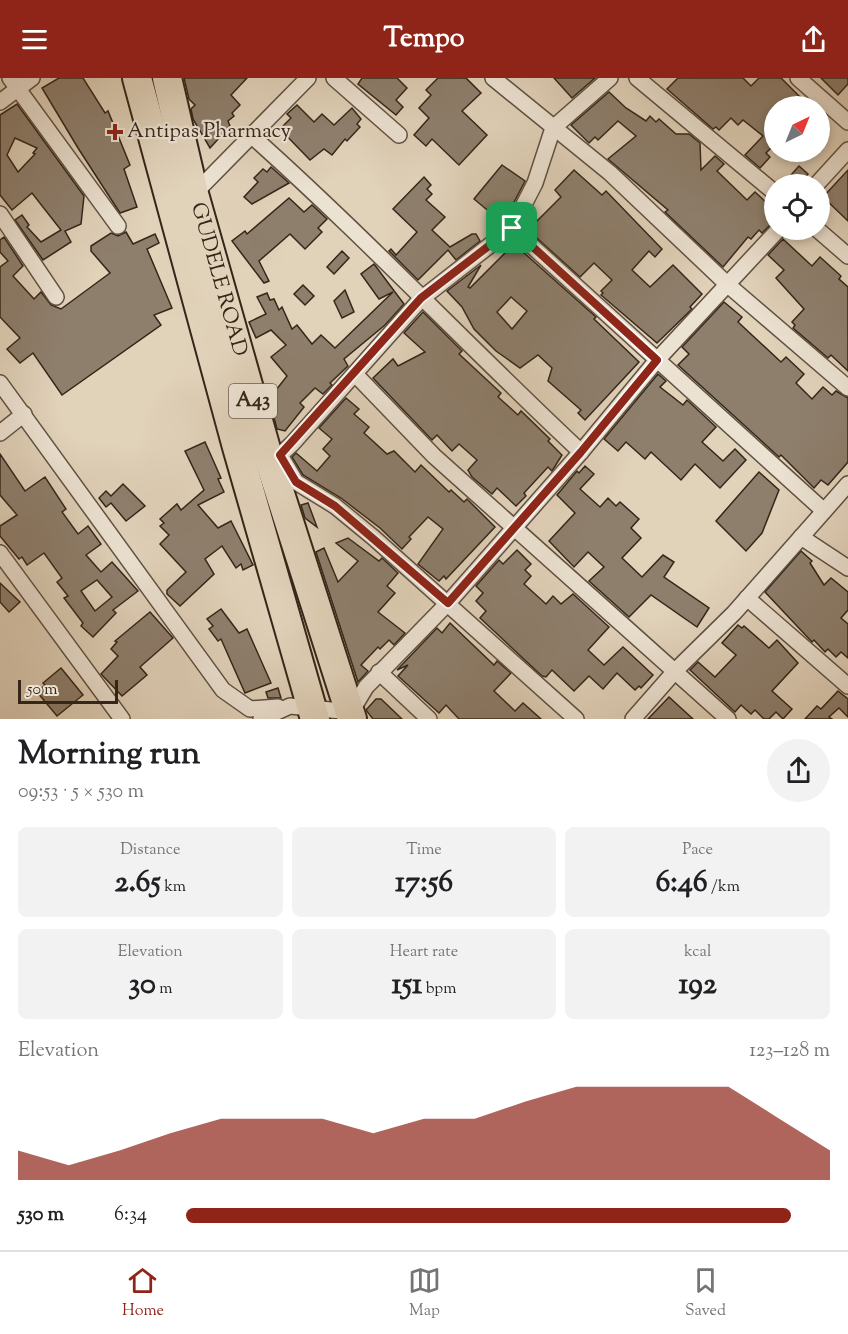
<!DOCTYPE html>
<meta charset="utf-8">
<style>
body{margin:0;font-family:"Sorts Mill Goudy",serif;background:#f2f2f2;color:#202124;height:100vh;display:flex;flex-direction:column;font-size:22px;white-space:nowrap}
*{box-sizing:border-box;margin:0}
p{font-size:20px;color:#757577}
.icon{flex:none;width:33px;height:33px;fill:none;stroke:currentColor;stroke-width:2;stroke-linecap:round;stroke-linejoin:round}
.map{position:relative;height:641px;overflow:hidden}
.panel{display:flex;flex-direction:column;background:#fff;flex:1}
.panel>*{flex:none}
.needle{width:39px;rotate:43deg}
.buttons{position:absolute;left:764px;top:18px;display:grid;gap:12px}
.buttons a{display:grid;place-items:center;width:66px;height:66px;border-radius:50%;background:#fff;box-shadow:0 3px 9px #0003;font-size:30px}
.scale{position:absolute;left:18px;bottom:15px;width:100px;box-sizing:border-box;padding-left:6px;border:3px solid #342619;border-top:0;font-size:16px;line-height:21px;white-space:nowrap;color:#342619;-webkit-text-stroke:4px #ece2d2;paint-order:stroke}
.pin{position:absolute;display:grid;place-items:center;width:51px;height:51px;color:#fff;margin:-26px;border-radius:12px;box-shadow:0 3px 9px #0006}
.round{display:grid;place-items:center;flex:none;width:63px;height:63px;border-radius:32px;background:#f2f2f2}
.summary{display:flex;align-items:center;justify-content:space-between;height:102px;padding:0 18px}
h1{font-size:33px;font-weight:800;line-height:45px}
.metrics{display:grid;grid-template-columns:repeat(3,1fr);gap:9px;height:102px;padding:6px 18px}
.metrics div{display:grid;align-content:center;border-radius:9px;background:#f2f2f2;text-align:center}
.metrics b{font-size:30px;font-weight:800}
.metrics small{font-size:16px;font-weight:400}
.metrics p{font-size:16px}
.chart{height:168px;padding:12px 18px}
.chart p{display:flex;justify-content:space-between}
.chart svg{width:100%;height:108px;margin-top:6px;fill:#8f2418;opacity:.7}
ul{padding:0 18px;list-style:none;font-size:20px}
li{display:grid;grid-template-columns:96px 72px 1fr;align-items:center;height:45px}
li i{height:15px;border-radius:8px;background:#8f2418}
header{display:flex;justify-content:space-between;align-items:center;height:78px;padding:0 18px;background:#8f2418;color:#fff;font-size:27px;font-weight:800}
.dock{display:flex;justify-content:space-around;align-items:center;height:84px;border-top:2px solid #e0e0e0;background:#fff;font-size:16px;color:#757577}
.dock a{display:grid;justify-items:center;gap:3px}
.dock .current{color:#8f2418}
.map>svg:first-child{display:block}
</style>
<header><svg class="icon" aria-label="menu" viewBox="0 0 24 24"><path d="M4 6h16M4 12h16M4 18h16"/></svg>Tempo<svg class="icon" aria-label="share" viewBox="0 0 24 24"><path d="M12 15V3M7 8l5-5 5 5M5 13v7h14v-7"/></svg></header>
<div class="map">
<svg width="848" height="641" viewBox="0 0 848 641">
<rect width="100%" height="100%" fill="#e1d2ba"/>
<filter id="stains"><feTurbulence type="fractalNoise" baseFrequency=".00333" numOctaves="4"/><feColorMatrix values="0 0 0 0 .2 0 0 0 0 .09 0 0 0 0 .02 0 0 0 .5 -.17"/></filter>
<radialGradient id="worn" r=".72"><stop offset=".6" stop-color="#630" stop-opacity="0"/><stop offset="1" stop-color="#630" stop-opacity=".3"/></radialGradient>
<g fill="#8e7f6d" stroke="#342619" stroke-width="1.5" fill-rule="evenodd">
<polygon points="59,0 83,0 105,35 108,33 130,87 124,91 137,129 120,135 78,70 42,10"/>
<polygon points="184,0 247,0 231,17 240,27 232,35 234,38 228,43 230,48 210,70 193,41 191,31 195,27 189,21"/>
<polygon points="362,0 397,0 407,10 396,22 403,29 396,37 358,6"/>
<polygon points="438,0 466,0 481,15 462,33 487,57 459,87 432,61 426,68 414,57 429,40 419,30 431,17 426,12"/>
<polygon points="554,0 595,0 572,20"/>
<polygon points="678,0 743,0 751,8 759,0 781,0 809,28 774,28 774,67 766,75 770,79 760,90 745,77 763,58 743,42 738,47 731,40 719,52 716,49 713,51 667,11"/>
<polygon points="821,0 848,0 848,6 838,17"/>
<polygon points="609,14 626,30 646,43 650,38 656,44 659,41 676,56 689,56 700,65 701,92 715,78 724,86 717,93 747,122 755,114 768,126 774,124 774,143 762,155 759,152 751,161 748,159 723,189 665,134 668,132 608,81 636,58 618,43 598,62 595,59 589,65 571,47"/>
<path d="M17,26L84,118L81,146L65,153L71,164L43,182L15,142L22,137L29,147L27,149L41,164L61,152L32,115L12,132L0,117V37ZM15,60L37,70L33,75L35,76L18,94L7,77Z"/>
<polygon points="297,27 314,44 322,36 334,47 352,30 361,41 357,46 360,49 347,63 345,61 332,77 324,71 310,82 280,51 291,40 287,36"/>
<polygon points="502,87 525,103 512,128 505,135 508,137 504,144 494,152 490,150 492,136 474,121"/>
<polygon points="799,88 808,96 798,106 783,106"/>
<polygon points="271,89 289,105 252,126 244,119 258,104 254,100 263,91 267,94"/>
<polygon points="574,92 602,117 606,113 662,171 655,179 649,173 632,192 650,209 673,187 702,216 690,229 692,231 657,265 601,217 603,215 601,213 612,202 594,185 580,199 528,152 561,119 555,112"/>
<polygon points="848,92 848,143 823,119"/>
<polygon points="424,99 431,107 427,111 432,116 426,122 445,139 432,152 450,169 472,156 476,156 480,163 456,182 448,172 418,202 389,173 391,171 396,177 417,154 393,131"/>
<polygon points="289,120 304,134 312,127 327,141 318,150 322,154 305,171 290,156 259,183 269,203 264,205 232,163 245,153 247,156"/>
<polygon points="126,154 133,166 155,156 159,165 147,171 172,230 154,237 161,247 62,317 33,275 20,285 7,271 20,260 0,239 0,189 8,183 0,174 0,162 4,159 23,188 13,198 34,221 41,214 51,227 61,231 110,195 91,173 91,168 111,155 118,158"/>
<polygon points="783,161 812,188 820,179 841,198 839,201 848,209 848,293 831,277 828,280 793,250 795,247 792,244 804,231 776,200 784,192 768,177"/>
<path d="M514,166L596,239L594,241L639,284L585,342L578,335L581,332L548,303L552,290L538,277L520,290L496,273L474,251L462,229L447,213L481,187L468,209L470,210ZM511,219L527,233L512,251L497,234Z"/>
<polygon points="342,173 349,180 334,196 327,189"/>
<polygon points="374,186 404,226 385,247 344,281 348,288 330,305 332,307 323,316 315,310 300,325 304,329 285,353 277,351 269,321 287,298 271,279 286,267 271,252 256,260 249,244 266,236 257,219 267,215 270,222 274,221 279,232 282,229 292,251 297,247 312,266 321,257 335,270 393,214 379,221 361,196"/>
<polygon points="303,207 314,218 305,227 294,216"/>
<polygon points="345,212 354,234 342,240 334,223"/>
<polygon points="724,224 742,239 738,244 781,284 786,279 804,296 796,305 812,321 823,309 832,317 836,313 848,320 848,384 828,407 821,402 814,410 781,377 779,379 678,287 689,276 682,269"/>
<polygon points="423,234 462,273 459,276 501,315 498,319 518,337 521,333 550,361 548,363 562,377 552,393 548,389 524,415 526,418 516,428 497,410 492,416 472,399 468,392 477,382 459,366 452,373 437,357 432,362 373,300 393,281 398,288 425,274 404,255"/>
<polygon points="658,296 666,303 660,309 683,327 687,322 716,349 702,364 723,383 735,371 746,382 720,410 695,386 681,402 651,374 645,381 626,364 618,373 604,361"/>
<polygon points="346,320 359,331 354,336 369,349 364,355 387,376 394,373 415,394 421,387 449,414 451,412 464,424 467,421 495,449 446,501 444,498 439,503 418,486 443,451 428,439 409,459 411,461 402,471 380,450 341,420 303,397 292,379 296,375 317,393 330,378 323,371 332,361 319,350"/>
<polygon points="205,364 221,400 218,401 224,414 198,427 218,450 231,443 253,487 243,492 241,486 236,490 222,468 205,481 214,496 180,528 167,516 167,512 186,494 160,466 169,457 160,448 164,445 160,441 177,426 181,432 204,412 185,373"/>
<path d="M0,376L25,413L45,399L66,431L62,434L78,456L88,448L101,466L86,477L101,494L112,484L138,513L113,532L116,535L93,559L81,548L83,545L64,520L68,518L57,504L62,500L44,475L27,487L22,479L19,481L0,458V448L17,437L0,417ZM97,502L112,519L95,533L81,513Z"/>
<polygon points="585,388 594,396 580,411 600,429 608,420 616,428 620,424 639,441 631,450 641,460 622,480 642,499 663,477 674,484 664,499 709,530 697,549 651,517 629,539 589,503 604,489 588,474 574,489 549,463 575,435 557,417 577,393 579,395"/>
<polygon points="759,394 779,412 762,455 746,473 716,443"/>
<polygon points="123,406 145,428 126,443 111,425 106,429 99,420 106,413 111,418"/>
<polygon points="308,425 317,449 305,440 301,427"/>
<polygon points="348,460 379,483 382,480 398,495 387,508 395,515 378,534 405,555 394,567 389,562 380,571 378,569 361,587 368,593 358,604 316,474 324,470 338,504 358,483 336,465"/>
<polygon points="517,472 531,486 525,492 531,498 524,506 546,526 553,518 561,526 573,516 609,549 588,572 604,587 623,569 653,597 641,610 639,608 635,612 617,595 603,611 589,598 574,613 552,592 546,599 542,598 480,540 486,533 476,523 483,515 476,508 499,482 503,486"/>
<polygon points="801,473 812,483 810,485 824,507 831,500 848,514 848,532 841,540 848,546 848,580 841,574 836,579 828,571 825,574 814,562 812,564 765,514"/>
<polygon points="0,505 20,524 9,534 0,524"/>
<polygon points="221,531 239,555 247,551 271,605 245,615 221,561 218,563 209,551 213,548 207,541"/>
<polygon points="150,534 173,560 140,589 147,597 122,618 101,596 118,578 111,571 117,564 115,563"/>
<polygon points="450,545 494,587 497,583 511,595 494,613 515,633 523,625 541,641 459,641 446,627 439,635 398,598 408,587 397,592 437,550 442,555"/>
<polygon points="738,547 742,550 744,548 769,570 777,562 798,585 772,613 792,631 783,641 776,634 769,641 764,641 755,632 751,636 741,627 735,634 690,592 698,584 715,599 736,577 722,565"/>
<polygon points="61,590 83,617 57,638 37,614 45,607 43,605"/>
<polygon points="278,610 281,620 268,620 266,614"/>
<polygon points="838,613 848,621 848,639 839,630 829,639 832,641 805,641 817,628 821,631"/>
<polygon points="669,619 693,641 648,641"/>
<polygon points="376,621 381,621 402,641 373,641 366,632"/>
</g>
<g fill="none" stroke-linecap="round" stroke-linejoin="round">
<g stroke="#5f5141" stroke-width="18">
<g id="street">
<polyline points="10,0 118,148"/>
<polyline points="334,0 399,57"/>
<polyline points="493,0 610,95 728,207 848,310"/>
<polyline points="637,0 774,114"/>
<polyline points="798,0 848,44"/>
<polyline points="0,24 32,0"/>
<path d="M252,58C365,159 470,270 581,374"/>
<polyline points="817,106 848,72"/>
<polyline points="192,118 308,0"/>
<polyline points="0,136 56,219"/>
<polyline points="512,150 824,433"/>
<polyline points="818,152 848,178"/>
<polyline points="355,296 434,378 728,641"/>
<polyline points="0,305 223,612 250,631 278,629"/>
<polyline points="0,355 24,336"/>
<polyline points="280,377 296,404 335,428 374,460 576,641"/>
<polyline points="268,378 280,377 292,366 421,221 512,150 535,105 553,50 610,0"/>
<polyline points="801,459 848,490"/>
<polyline points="0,475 122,641"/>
<polyline points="747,520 848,608"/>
<polyline points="379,594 429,641"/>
<polyline points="261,641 290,628 351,634 366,609 448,525 581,374 657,282 778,152"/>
<polyline points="633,641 676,592 734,535 848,406"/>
</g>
</g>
<g stroke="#342619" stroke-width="32">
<g id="highway">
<polyline points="137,0 237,369 315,641"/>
<path id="s1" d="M167,0L194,116L268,378L352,641"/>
</g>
</g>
<use href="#street" stroke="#ece2d2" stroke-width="15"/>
<use href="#highway" stroke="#e1d2ba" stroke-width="28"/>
</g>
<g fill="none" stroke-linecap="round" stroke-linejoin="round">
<g stroke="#fff" stroke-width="12">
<polygon id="route" points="512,150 657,282 581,374 448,525 335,428 296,404 280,377 421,220"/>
</g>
<use href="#route" stroke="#8f2418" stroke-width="8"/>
</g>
<path fill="#8f2418" stroke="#ece2d2" stroke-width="2" d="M112 45h6v6h6v6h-6v6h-6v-6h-6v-6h6z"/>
<g text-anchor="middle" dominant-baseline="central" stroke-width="4.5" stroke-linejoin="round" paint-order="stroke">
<rect fill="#ece2d2" stroke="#6b5e50" stroke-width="1.5" x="229" y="306" width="48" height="34" rx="4.5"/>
<g font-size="20" font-weight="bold" fill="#342619">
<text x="253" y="323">A43</text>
</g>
<g font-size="21" fill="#342619" stroke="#ece2d2" text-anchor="start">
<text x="127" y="54">Antipas Pharmacy</text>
</g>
<g font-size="21" fill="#342619" stroke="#ece2d2">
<text stroke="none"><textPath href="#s1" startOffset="208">GUDELE ROAD</textPath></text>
</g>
</g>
<rect width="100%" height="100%" filter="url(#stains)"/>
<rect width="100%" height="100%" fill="url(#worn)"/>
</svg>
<div class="buttons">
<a><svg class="needle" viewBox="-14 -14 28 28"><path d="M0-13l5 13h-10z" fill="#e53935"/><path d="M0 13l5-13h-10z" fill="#757577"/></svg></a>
<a><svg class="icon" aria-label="locate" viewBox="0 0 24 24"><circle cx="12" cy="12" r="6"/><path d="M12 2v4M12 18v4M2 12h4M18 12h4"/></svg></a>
</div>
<div class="scale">50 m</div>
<div class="pin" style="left:512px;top:150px;background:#1e9e55"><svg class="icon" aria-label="arrive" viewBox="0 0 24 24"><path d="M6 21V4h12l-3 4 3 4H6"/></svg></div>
</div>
<section class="panel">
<div class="summary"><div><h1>Morning run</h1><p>09:53 · 5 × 530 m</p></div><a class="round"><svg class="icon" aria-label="share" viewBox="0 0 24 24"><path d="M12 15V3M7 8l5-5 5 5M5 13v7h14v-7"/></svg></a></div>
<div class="metrics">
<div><p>Distance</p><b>2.65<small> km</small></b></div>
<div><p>Time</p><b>17:56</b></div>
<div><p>Pace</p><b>6:46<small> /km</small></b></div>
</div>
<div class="metrics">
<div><p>Elevation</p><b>30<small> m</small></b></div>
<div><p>Heart rate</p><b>151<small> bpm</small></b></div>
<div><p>kcal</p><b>192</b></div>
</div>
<div class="chart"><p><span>Elevation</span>123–128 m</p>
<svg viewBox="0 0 160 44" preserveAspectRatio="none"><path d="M0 44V32L10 38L20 32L30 25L40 19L50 19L60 19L70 25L80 19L90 19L100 12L110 6L120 6L130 6L140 6L150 19L160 32V44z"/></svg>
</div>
<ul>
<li><b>530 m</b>6:34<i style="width:94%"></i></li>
</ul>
</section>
<nav class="dock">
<a class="current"><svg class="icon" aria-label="home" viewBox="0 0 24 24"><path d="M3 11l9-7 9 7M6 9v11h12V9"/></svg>Home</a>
<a><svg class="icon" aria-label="map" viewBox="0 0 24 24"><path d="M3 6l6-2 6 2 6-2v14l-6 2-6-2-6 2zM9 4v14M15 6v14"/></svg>Map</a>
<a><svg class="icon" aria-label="saved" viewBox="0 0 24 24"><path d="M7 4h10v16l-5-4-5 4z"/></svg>Saved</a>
</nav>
